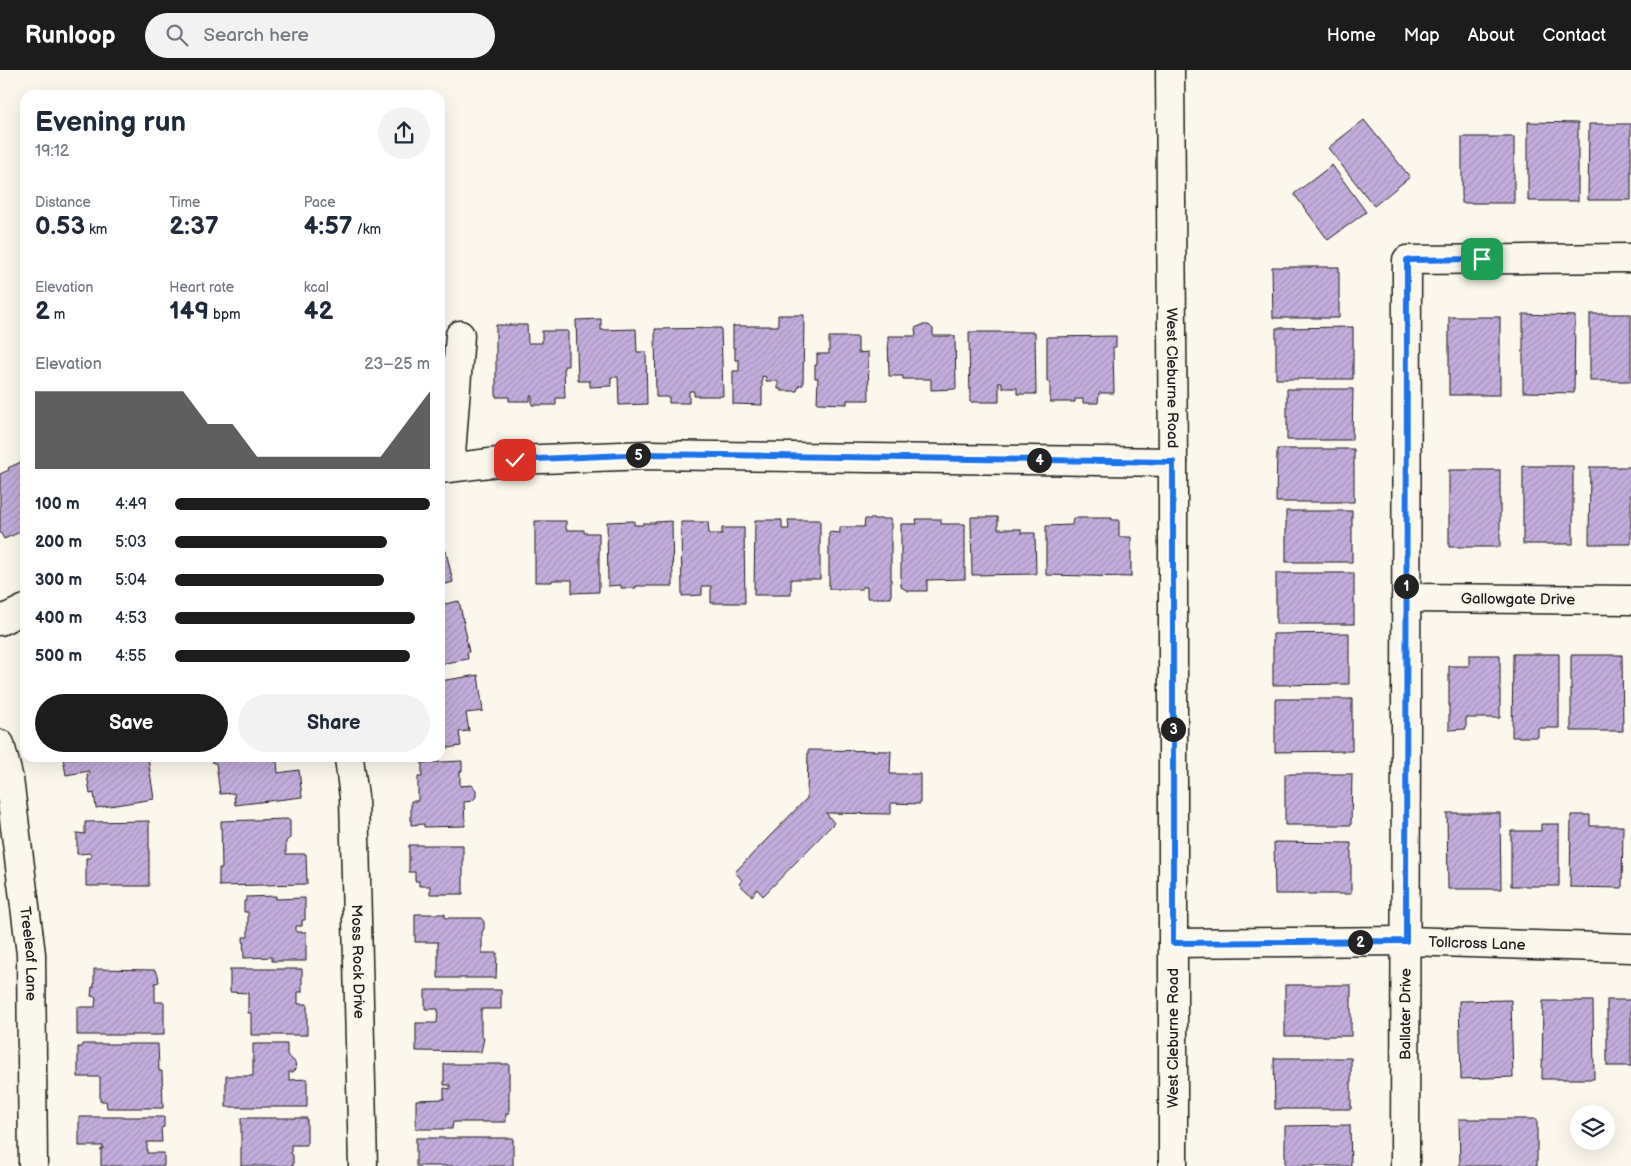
<!DOCTYPE html>
<meta charset="utf-8">
<style>
body{margin:0;font-family:"Balsamiq Sans",sans-serif;background:#f2f2f3;color:#1f2937;height:100vh;display:flex;flex-direction:column;font-size:19px;white-space:nowrap}
*{box-sizing:border-box;margin:0}
p{font-size:16px;color:#747a83}
.icon{flex:none;width:28px;height:28px;fill:none;stroke:currentColor;stroke-width:2;stroke-linecap:round;stroke-linejoin:round}
.map{position:relative;flex:1;overflow:hidden}
.sheet{position:absolute;left:20px;top:20px;width:425px;height:672px;display:flex;flex-direction:column;background:#fff;border-radius:15px;box-shadow:0 5px 20px #0002}
.sheet>*{flex:none}
.fabs{position:absolute;left:1570px;top:1035px;display:grid;gap:10px}
.fabs a{display:grid;place-items:center;width:45px;height:45px;border-radius:50%;background:#fff;box-shadow:0 5px 20px #0002;font-size:25px}
.pin{position:absolute;display:grid;place-items:center;width:42px;height:42px;color:#fff;margin:-21px;border-radius:10px;box-shadow:0 2px 8px #0006}
.km{position:absolute;width:25px;height:25px;margin:-12px;border-radius:50%;background:#222;color:#fff;font-size:14px;line-height:25px;text-align:center}
.round{display:grid;place-items:center;flex:none;width:52px;height:52px;border-radius:26px;background:#f2f2f3}
.summary{display:flex;align-items:center;justify-content:space-between;height:85px;padding:0 15px}
h1{font-size:28px;font-weight:600;line-height:38px}
.metrics{display:grid;grid-template-columns:repeat(3,1fr);gap:8px;height:85px;padding:5px 15px}
.metrics div{display:grid;align-content:center}
.metrics b{font-size:25px;font-weight:600}
.metrics small{font-size:14px;font-weight:400}
.metrics p{font-size:14px}
.chart{height:140px;padding:10px 15px}
.chart p{display:flex;justify-content:space-between}
.chart svg{width:100%;height:90px;margin-top:5px;fill:#1c1c1c;opacity:.7}
.action{display:flex;gap:10px;margin-top:auto;padding:10px 15px}
.action a{flex:1;height:58px;border-radius:30px;background:#1c1c1c;color:#fff;font-size:20px;font-weight:600;line-height:58px;text-align:center}
.action a+a{background:#f2f2f3;color:#1f2937}
ul{padding:0 15px;list-style:none;font-size:16px}
li{display:grid;grid-template-columns:80px 60px 1fr;align-items:center;height:38px}
li i{height:12px;border-radius:6px;background:#1c1c1c}
header{display:flex;align-items:center;gap:30px;box-sizing:border-box;height:70px;padding:0 25px;background:#1c1c1c;color:#fff}
header strong{font-size:24px}
nav{display:flex;gap:28px;margin-inline-start:auto;font-size:18px}
.search{width:350px;height:45px;background:#f2f2f3;display:flex;align-items:center;gap:12px;box-sizing:border-box;padding:0 18px;border-radius:28px;color:#747a83;font-size:19px}
.map>svg:first-child{display:block}
</style>
<header>
<strong>Runloop</strong>
<div class="search"><svg class="icon" aria-label="search" viewBox="0 0 24 24"><circle cx="10" cy="10" r="6"/><path d="M15 15l6 6"/></svg>Search here</div>
<nav><a>Home</a><a>Map</a><a>About</a><a>Contact</a></nav>
</header>
<div class="map">
<svg width="1631" height="1096" viewBox="0 0 1631 1096">
<defs>
<pattern id="building-hatch" width="6" height="6" patternUnits="userSpaceOnUse" patternTransform="scale(1.25)"><rect width="6" height="6" fill="#c3addc"/><path d="M-1 1l2-2M0 6l6-6M5 7l2-2" fill="none" stroke="#a794bc"/></pattern>
</defs>
<rect width="100%" height="100%" fill="#fbf7ec"/>
<filter id="ink" filterUnits="userSpaceOnUse"><feTurbulence type="fractalNoise" baseFrequency=".02" numOctaves="2"/><feDisplacementMap in="SourceGraphic" scale="10" xChannelSelector="R" yChannelSelector="G"/><feConvolveMatrix kernelMatrix="1 2 1 2 8 2 1 2 1" color-interpolation-filters="sRGB"/></filter>
<g filter="url(#ink)">
<g fill="url(#building-hatch)" stroke="#1c1c1c">
<polygon points="1364,50 1410,107 1374,136 1328,78"/>
<polygon points="1528,52 1578,53 1578,131 1528,131"/>
<polygon points="1589,54 1631,54 1631,130 1588,130"/>
<rect x="1462" y="67" width="52" height="66"/>
<polygon points="1332,95 1366,142 1328,170 1294,124"/>
<polygon points="1272,197 1339,197 1339,248 1273,248"/>
<polygon points="1523,244 1575,246 1574,323 1523,322"/>
<rect x="1590" y="244" width="41" height="67"/>
<polygon points="778,245 804,245 803,315 799,315 797,321 781,321 781,319 778,319 778,311 766,311 766,307 762,306 762,335 733,334 733,301 739,301 739,290 735,290 735,278 733,278 733,256 778,256"/>
<rect x="1449" y="247" width="51" height="78"/>
<polygon points="601,249 601,260 636,259 637,282 646,282 647,334 619,335 618,307 611,307 611,316 590,317 590,311 578,311 576,250"/>
<polygon points="496,255 527,255 528,273 542,273 542,261 568,261 568,296 564,296 565,328 556,328 556,335 532,335 532,326 530,326 530,331 509,331 509,327 496,327"/>
<polygon points="922,255 929,255 933,259 933,266 955,266 956,319 931,320 931,309 903,309 903,306 889,306 888,266 916,266 915,258"/>
<polygon points="1353,257 1353,309 1276,309 1276,258"/>
<polygon points="721,258 723,326 694,326 694,321 689,321 689,333 669,333 669,327 656,327 655,259"/>
<polygon points="969,262 1035,262 1036,324 1017,324 1017,318 1002,318 1002,312 999,312 999,332 970,332"/>
<polygon points="1116,266 1116,277 1113,277 1114,323 1099,323 1098,333 1083,333 1083,329 1075,329 1075,332 1050,332 1050,312 1047,312 1047,267"/>
<polygon points="829,267 858,267 858,283 868,282 869,330 847,330 847,334 817,333 818,308 815,308 815,295 817,295 817,284 829,284"/>
<polygon points="1287,319 1353,319 1352,370 1287,370"/>
<polygon points="1277,379 1354,379 1354,432 1276,432"/>
<polygon points="25,390 25,460 4,469 0,462 0,404 9,400 8,398"/>
<rect x="1523" y="396" width="50" height="78"/>
<polygon points="1590,397 1631,397 1631,474 1589,474"/>
<rect x="1449" y="400" width="51" height="77"/>
<rect x="1286" y="441" width="66" height="51"/>
<polygon points="971,447 998,447 998,459 1021,459 1021,463 1035,463 1036,504 972,505"/>
<polygon points="1073,448 1112,448 1112,450 1119,450 1119,467 1131,467 1131,507 1046,505 1046,456 1072,455"/>
<polygon points="865,449 891,449 891,528 867,528 867,517 862,517 862,519 829,519 829,462 840,463 840,457 864,457"/>
<polygon points="916,449 941,449 941,454 965,454 965,509 927,510 927,521 908,521 901,517 901,454 917,454"/>
<polygon points="755,450 782,450 782,459 789,459 788,450 820,450 820,509 791,509 791,525 754,525"/>
<polygon points="535,451 566,451 566,460 584,460 584,463 599,463 599,522 572,523 572,510 552,510 552,512 535,512"/>
<polygon points="634,451 634,455 643,455 643,453 655,453 655,452 672,451 673,516 636,516 636,518 621,518 621,515 608,516 607,452"/>
<polygon points="681,452 708,452 709,464 722,464 722,458 744,458 745,533 711,533 711,516 702,516 702,525 682,526"/>
<polygon points="440,465 444,481 446,481 453,512 440,516"/>
<rect x="1276" y="503" width="78" height="51"/>
<polygon points="459,531 467,568 466,568 469,582 467,582 468,589 440,594 440,535"/>
<polygon points="1349,563 1349,614 1273,615 1273,564"/>
<polygon points="1513,584 1559,584 1559,658 1538,658 1538,667 1512,667"/>
<polygon points="1469,585 1500,585 1500,648 1466,648 1466,659 1449,660 1449,596 1469,596"/>
<polygon points="1571,585 1622,585 1623,661 1571,661"/>
<polygon points="478,605 483,641 466,643 469,661 459,662 461,676 440,679 440,611"/>
<polygon points="1275,629 1352,629 1352,681 1275,682"/>
<polygon points="808,680 891,681 890,704 920,704 920,734 891,733 891,744 826,743 834,753 763,826 757,819 752,826 739,814 742,810 735,802 807,728"/>
<polygon points="63,688 148,688 154,729 96,738 94,723 90,724 87,704 90,703 89,701 66,705"/>
<polygon points="212,688 275,688 275,691 277,691 278,703 299,700 302,727 235,735 234,723 220,724 216,693 213,693"/>
<polygon points="462,691 462,701 460,701 460,716 472,715 476,720 476,727 472,731 464,732 465,756 424,757 424,754 411,755 411,731 418,731 418,707 422,707 422,693"/>
<polygon points="1285,704 1352,704 1351,755 1285,755"/>
<polygon points="1447,743 1500,743 1501,819 1448,819"/>
<polygon points="1571,745 1590,745 1590,756 1623,756 1622,818 1570,817"/>
<polygon points="287,749 290,751 290,768 286,771 286,784 306,784 307,814 219,816 219,798 222,798 221,751"/>
<polygon points="149,751 149,816 86,816 86,788 91,788 91,783 77,784 77,763 85,764 85,752"/>
<polygon points="1541,754 1559,754 1559,816 1511,816 1511,761 1541,761"/>
<polygon points="1274,772 1351,773 1351,824 1275,824"/>
<polygon points="409,775 463,775 463,824 430,824 430,816 419,816 419,811 415,811 415,802 409,802"/>
<polygon points="276,826 276,829 305,828 305,850 302,850 302,856 296,856 296,862 306,862 306,891 272,891 272,887 244,888 243,867 248,867 248,842 244,842 244,831 246,831 246,827"/>
<polygon points="415,844 445,844 445,848 481,848 484,852 484,859 482,862 482,883 497,883 496,908 438,908 438,872 415,872"/>
<polygon points="94,899 155,900 158,905 159,912 155,913 155,932 164,932 164,965 77,965 77,937 95,937 96,927 91,926 92,917 94,917"/>
<polygon points="230,899 302,899 302,922 298,922 298,934 307,934 307,965 251,965 251,943 248,943 248,923 230,922"/>
<rect x="1285" y="915" width="66" height="51"/>
<polygon points="425,920 501,920 501,939 481,939 481,966 484,968 481,982 416,981 416,953 437,953 438,939 425,939"/>
<polygon points="1511,930 1513,1007 1461,1009 1459,931"/>
<rect x="1607" y="930" width="24" height="66"/>
<polygon points="1543,931 1593,931 1594,1009 1542,1009"/>
<polygon points="82,974 158,974 159,1001 162,1001 163,1038 107,1038 106,1031 100,1031 100,1007 78,1007 78,977 82,977"/>
<polygon points="253,974 287,974 287,985 295,992 296,999 293,1002 289,1002 289,1010 307,1009 307,1037 226,1037 226,1006 253,1006"/>
<polygon points="1274,988 1351,988 1351,1039 1275,1039"/>
<polygon points="444,994 509,994 509,1043 506,1043 506,1052 453,1052 452,1059 416,1059 416,1030 444,1029 444,1018 450,1019 450,1015 444,1015"/>
<polygon points="79,1047 164,1047 164,1057 161,1058 162,1072 147,1072 147,1083 164,1083 164,1096 101,1096 101,1079 103,1079 103,1076 79,1076"/>
<polygon points="241,1048 307,1048 307,1075 291,1075 291,1084 293,1085 293,1096 241,1096"/>
<polygon points="1459,1049 1537,1049 1537,1096 1460,1096"/>
<polygon points="1350,1055 1351,1096 1285,1096 1285,1056"/>
<rect x="416" y="1068" width="97" height="28"/>
</g>
<g fill="none" stroke-linecap="round" stroke-linejoin="round">
<g stroke="#1c1c1c" stroke-width="31">
<g id="minor">
<path id="s1" d="M1170,0L1173,392V1096"/>
<polyline points="450,397 460,265"/>
<polyline points="440,399 515,390 648,385 1173,392"/>
<path id="s2" d="M1406,528L1631,530"/>
<polyline points="0,551 25,539"/>
<path id="s3" d="M0,674L9,709L31,884L33,1096"/>
<path id="s4" d="M349,688L354,727L363,1096"/>
<path id="s5" d="M1173,873L1406,871L1631,878"/>
<path id="s6" d="M1405,1096L1407,190L1631,188"/>
</g>
</g>
<use href="#minor" stroke="#fbf7ec" stroke-width="28"/>
</g>
</g>
<g fill="none" stroke-linecap="round" stroke-linejoin="round" filter="url(#ink)">
<g stroke="#fff" stroke-width="10">
<polyline id="route" points="515,390 648,384 1173,392 1173,873 1406,871 1407,190 1482,189"/>
</g>
<use href="#route" stroke="#1a73e8" stroke-width="6"/>
</g>
<g text-anchor="middle" dominant-baseline="central" stroke-width="5" stroke-linejoin="round" paint-order="stroke">
<g font-size="15" fill="#1c1c1c" stroke="#fbf7ec">
<text stroke="none"><textPath href="#s1" startOffset="308">West Cleburne Road</textPath></text>
<text stroke="none"><textPath href="#s2" startOffset="112">Gallowgate Drive</textPath></text>
<text stroke="none"><textPath href="#s5" startOffset="304">Tollcross Lane</textPath></text>
<text stroke="none"><textPath href="#s3" startOffset="212">Treeleaf Lane</textPath></text>
<text stroke="none"><textPath href="#s4" startOffset="204">Moss Rock Drive</textPath></text>
<text stroke="none"><textPath href="#s6" startOffset="152">Ballater Drive</textPath></text>
<text transform="translate(1173 968) rotate(-90)">West Cleburne Road</text>
</g>
</g>
</svg>
<div class="fabs">
<a><svg class="icon" aria-label="layers" viewBox="0 0 24 24"><path d="M12 4l9 5-9 5-9-5zM3 14l9 5 9-5"/></svg></a>
</div>
<div class="pin" style="left:1482px;top:189px;background:#1e9e55"><svg class="icon" aria-label="arrive" viewBox="0 0 24 24"><path d="M6 21V4h12l-3 4 3 4H6"/></svg></div>
<div class="pin" style="left:515px;top:390px;background:#d93025"><svg class="icon" aria-label="check" viewBox="0 0 24 24"><path d="M5 12l5 5 9-10"/></svg></div>
<b class="km" style="left:1406px;top:516px">1</b>
<b class="km" style="left:1360px;top:872px">2</b>
<b class="km" style="left:1173px;top:659px">3</b>
<b class="km" style="left:1039px;top:390px">4</b>
<b class="km" style="left:638px;top:385px">5</b>
<section class="sheet">
<div class="summary"><div><h1>Evening run</h1><p>19:12</p></div><a class="round"><svg class="icon" aria-label="share" viewBox="0 0 24 24"><path d="M12 15V3M7 8l5-5 5 5M5 13v7h14v-7"/></svg></a></div>
<div class="metrics">
<div><p>Distance</p><b>0.53<small> km</small></b></div>
<div><p>Time</p><b>2:37</b></div>
<div><p>Pace</p><b>4:57<small> /km</small></b></div>
</div>
<div class="metrics">
<div><p>Elevation</p><b>2<small> m</small></b></div>
<div><p>Heart rate</p><b>149<small> bpm</small></b></div>
<div><p>kcal</p><b>42</b></div>
</div>
<div class="chart"><p><span>Elevation</span>23–25 m</p>
<svg viewBox="0 0 160 44" preserveAspectRatio="none"><path d="M0 44V6L10 6L20 6L30 6L40 6L50 6L60 6L70 22L80 22L90 38L100 38L110 38L120 38L130 38L140 38L150 22L160 6V44z"/></svg>
</div>
<ul>
<li><b>100 m</b>4:49<i style="width:100%"></i></li>
<li><b>200 m</b>5:03<i style="width:83%"></i></li>
<li><b>300 m</b>5:04<i style="width:82%"></i></li>
<li><b>400 m</b>4:53<i style="width:94%"></i></li>
<li><b>500 m</b>4:55<i style="width:92%"></i></li>
</ul>
<div class="action"><a>Save</a><a>Share</a></div>
</section>
</div>
